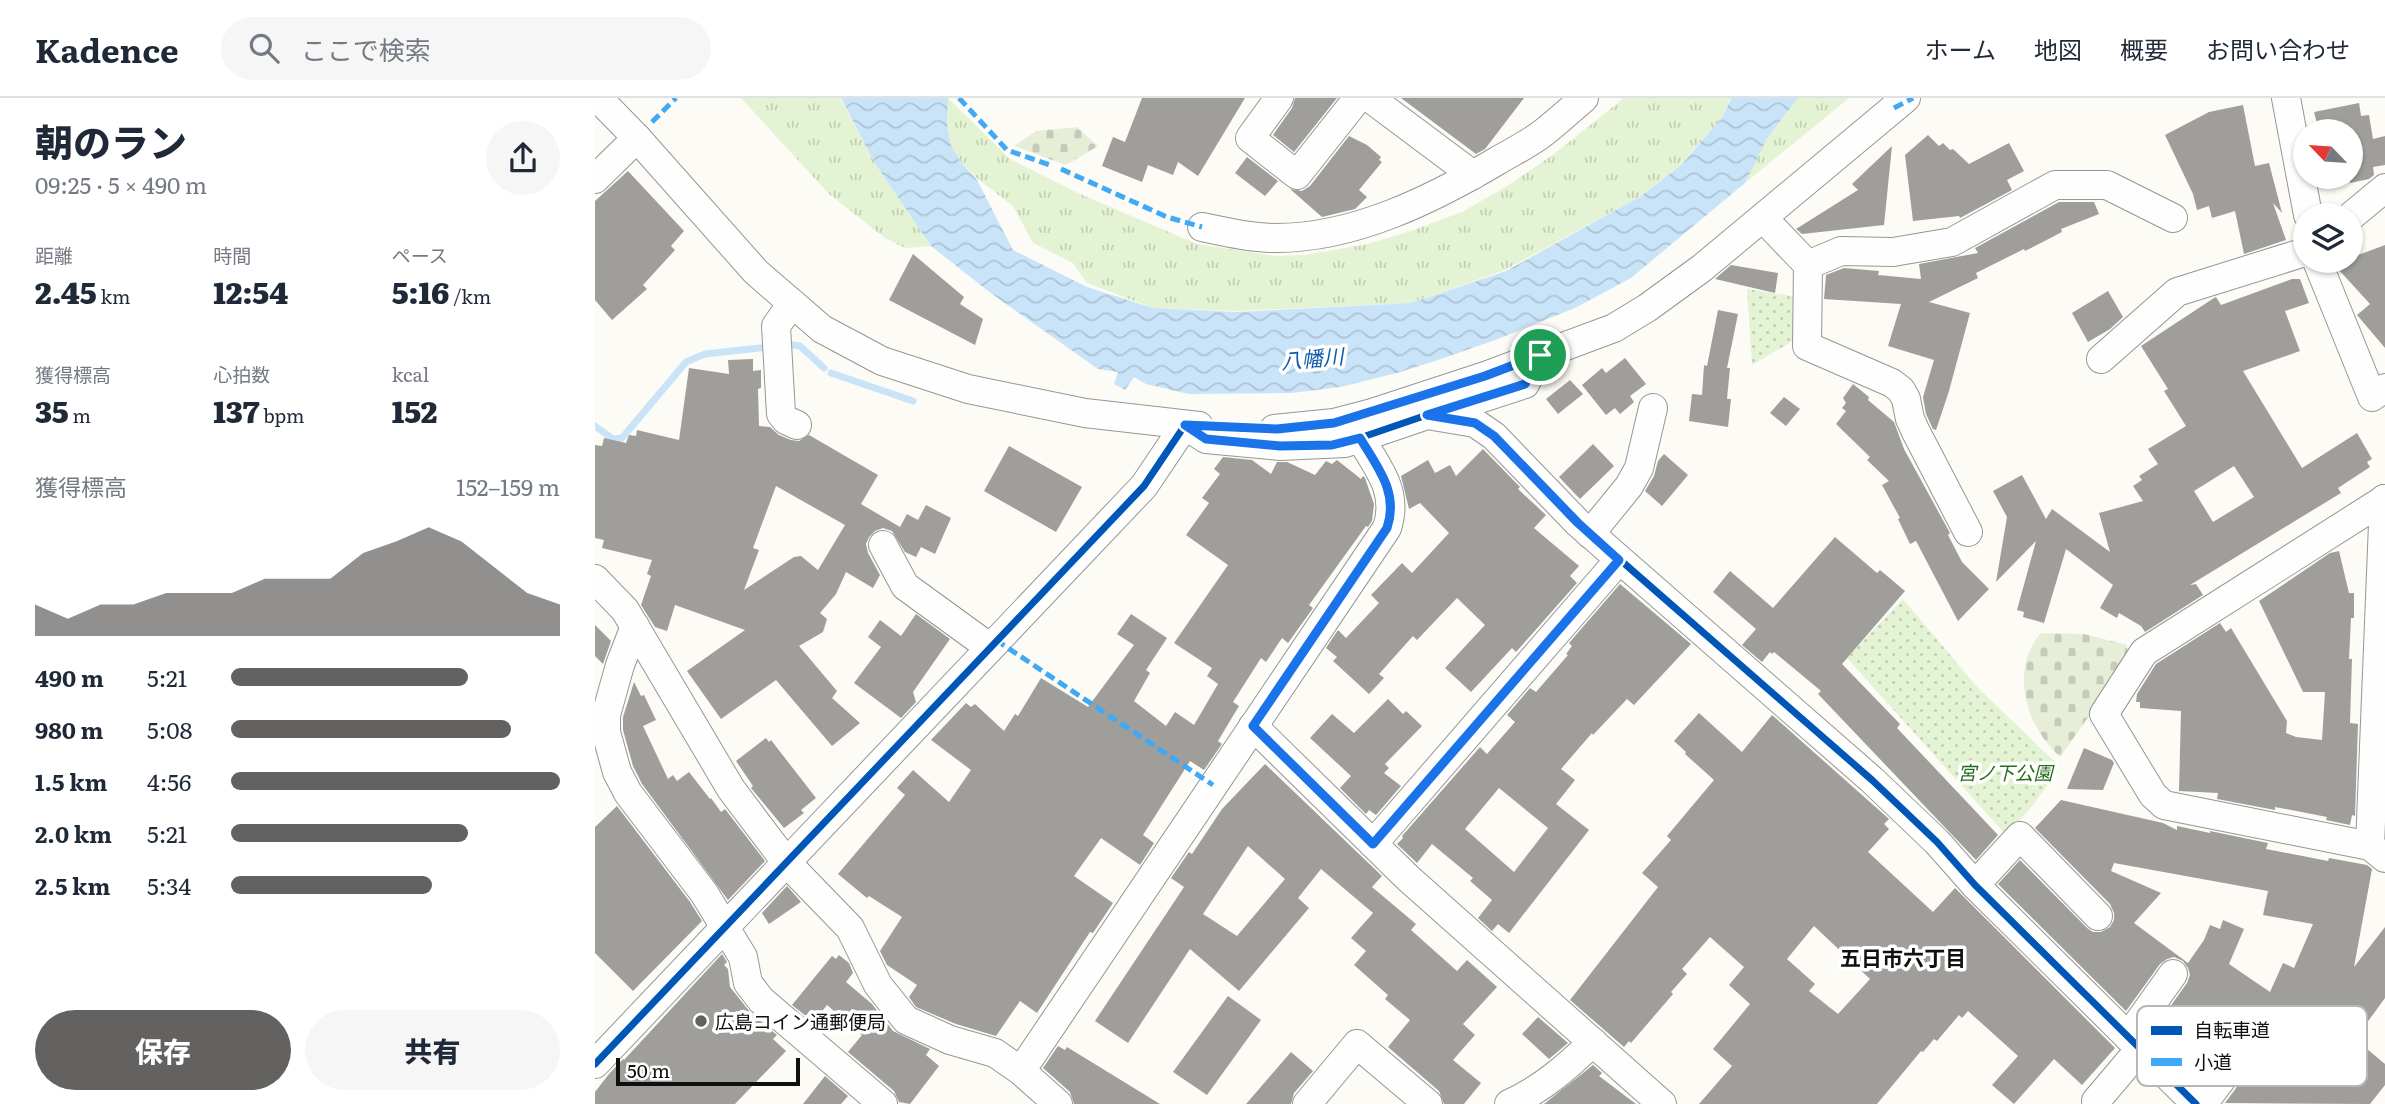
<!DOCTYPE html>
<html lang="ja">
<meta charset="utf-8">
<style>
body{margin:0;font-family:Literata,"Noto Sans JP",serif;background:#f6f6f7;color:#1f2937;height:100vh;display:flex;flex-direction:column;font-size:26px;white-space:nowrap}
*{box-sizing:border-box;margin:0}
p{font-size:23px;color:#747a83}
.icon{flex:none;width:38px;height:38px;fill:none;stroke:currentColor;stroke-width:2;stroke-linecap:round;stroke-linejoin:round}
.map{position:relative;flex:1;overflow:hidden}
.sheet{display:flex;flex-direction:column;background:#fff;width:595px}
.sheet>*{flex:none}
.needle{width:46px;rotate:295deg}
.controls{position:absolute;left:1698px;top:21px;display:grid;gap:14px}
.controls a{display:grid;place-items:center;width:70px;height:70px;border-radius:50%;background:#fff;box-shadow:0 2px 5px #0004;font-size:35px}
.scale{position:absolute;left:21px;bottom:18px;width:184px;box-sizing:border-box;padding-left:7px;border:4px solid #101010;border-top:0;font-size:19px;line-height:24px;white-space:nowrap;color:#101010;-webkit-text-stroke:5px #fff;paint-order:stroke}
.pin{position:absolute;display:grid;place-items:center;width:60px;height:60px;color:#fff;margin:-30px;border:4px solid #fff;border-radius:50%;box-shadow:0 2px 7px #0007}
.round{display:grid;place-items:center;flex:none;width:74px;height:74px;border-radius:37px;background:#f6f6f7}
.head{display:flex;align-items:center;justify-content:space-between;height:119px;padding:0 35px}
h1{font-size:38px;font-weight:800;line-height:52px}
.stats{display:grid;grid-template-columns:repeat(3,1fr);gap:10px;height:119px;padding:7px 35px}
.stats div{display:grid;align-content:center}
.stats b{font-size:30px;font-weight:800}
.stats small{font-size:19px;font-weight:400}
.stats p{font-size:19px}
.chart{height:196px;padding:14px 35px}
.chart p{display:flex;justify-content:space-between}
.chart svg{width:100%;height:126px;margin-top:7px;fill:#636260;opacity:.7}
.button{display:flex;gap:14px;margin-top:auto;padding:14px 35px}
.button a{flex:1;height:80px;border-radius:42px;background:#636260;color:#fff;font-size:28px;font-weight:800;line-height:80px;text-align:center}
.button a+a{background:#f6f6f7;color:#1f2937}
ul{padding:0 35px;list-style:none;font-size:23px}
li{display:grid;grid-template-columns:112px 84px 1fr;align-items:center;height:52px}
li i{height:18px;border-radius:9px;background:#636260}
header{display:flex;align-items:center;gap:42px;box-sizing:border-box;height:98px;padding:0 35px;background:#fff;border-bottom:2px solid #e0e1e3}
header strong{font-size:33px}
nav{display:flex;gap:38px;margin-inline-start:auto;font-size:24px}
.search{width:490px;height:63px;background:#f6f6f7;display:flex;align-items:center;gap:18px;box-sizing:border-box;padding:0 24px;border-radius:38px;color:#747a83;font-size:26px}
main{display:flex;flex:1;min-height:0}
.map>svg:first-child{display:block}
</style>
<header>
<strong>Kadence</strong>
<div class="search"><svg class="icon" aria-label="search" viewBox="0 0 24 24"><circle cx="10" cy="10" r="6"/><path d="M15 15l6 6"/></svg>ここで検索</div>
<nav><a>ホーム</a><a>地図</a><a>概要</a><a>お問い合わせ</a></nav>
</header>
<main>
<section class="sheet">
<div class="head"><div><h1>朝のラン</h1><p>09:25 · 5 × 490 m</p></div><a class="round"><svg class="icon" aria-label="share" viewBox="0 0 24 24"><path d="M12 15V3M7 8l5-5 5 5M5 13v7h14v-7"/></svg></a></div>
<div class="stats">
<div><p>距離</p><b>2.45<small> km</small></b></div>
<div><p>時間</p><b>12:54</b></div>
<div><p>ペース</p><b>5:16<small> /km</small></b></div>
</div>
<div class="stats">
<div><p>獲得標高</p><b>35<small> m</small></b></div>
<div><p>心拍数</p><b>137<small> bpm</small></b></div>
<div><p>kcal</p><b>152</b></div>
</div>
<div class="chart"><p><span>獲得標高</span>152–159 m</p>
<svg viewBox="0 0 160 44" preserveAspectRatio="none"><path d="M0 44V33L10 38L20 33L30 33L40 29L50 29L60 29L70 24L80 24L90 24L100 15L110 11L120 6L130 11L140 20L150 29L160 33V44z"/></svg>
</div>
<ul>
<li><b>490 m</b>5:21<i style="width:72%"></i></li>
<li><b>980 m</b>5:08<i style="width:85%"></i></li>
<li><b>1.5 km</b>4:56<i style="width:100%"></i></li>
<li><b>2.0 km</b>5:21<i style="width:72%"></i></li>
<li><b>2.5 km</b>5:34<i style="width:61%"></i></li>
</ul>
<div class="button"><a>保存</a><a>共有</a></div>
</section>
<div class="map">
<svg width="1790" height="1006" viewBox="0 0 1790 1006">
<defs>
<pattern id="grass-tufts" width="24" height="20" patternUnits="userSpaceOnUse" patternTransform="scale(1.75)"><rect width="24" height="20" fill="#e4f3d3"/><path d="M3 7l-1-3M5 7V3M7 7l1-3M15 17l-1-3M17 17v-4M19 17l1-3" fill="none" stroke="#c3cfb4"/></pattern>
<pattern id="cemetery-stones" width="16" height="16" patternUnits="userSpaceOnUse" patternTransform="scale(1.75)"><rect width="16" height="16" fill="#e7eed8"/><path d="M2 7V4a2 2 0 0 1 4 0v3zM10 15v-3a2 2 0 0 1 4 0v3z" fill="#c5cbb8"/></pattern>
<pattern id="park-dots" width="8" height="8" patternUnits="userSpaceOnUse" patternTransform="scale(1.75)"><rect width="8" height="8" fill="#e4f3d3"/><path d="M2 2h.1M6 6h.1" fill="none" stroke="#c3cfb4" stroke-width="1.8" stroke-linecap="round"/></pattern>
<pattern id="water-waves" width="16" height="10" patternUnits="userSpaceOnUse" patternTransform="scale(1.75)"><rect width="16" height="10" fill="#c9e4f8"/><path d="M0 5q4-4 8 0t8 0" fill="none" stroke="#acc3d4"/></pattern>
</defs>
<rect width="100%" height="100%" fill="#fcfbf5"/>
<g fill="url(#grass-tufts)">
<polygon points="146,0 245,0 279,64 336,148 310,150 290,140 234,96"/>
<polygon points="353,0 415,61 483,95 602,146 680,158 710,157 773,146 816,133 867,114 909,90 959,56 1029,0 1135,0 1128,18 1086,66 1046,98 910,172 816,205 643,213 558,210 492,185 478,165 438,145 418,108 383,81 366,64 356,47 352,27"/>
<polygon points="1203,0 1254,0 1150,85 1173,39"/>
</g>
<g fill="url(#cemetery-stones)">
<polygon points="482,29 503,48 471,67 419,48 441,33"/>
<path d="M1446,535L1489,536L1532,547L1533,556L1497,614L1465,659C1432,629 1413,573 1446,535Z"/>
</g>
<g fill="url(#park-dots)">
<polygon points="1152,191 1203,199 1198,243 1157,267"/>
<polygon points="1308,501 1382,589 1460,664 1463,673 1437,708 1412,738 1252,560"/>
</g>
<polygon fill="url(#water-waves)" points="246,0 353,0 352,27 356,47 366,64 382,82 418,152 492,189 558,210 642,214 816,205 911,173 1046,98 1087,66 1128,18 1136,0 1203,0 1173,39 1150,85 1036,180 980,210 903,241 840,263 802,275 745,289 697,295 594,296 551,286 539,279 530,292 519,286 523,274 503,271 397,196 336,148 279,64"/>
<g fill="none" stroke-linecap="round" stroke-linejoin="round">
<g stroke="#c9e4f8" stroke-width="7">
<polyline points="191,246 205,248 229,270"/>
<polyline points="236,275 318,303"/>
<polyline points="0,328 18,341 27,340 91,264 110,256 174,249"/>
</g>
</g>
<g fill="#a09e9a" fill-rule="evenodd">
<polygon points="547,0 650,0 603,78 583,64 578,77 553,67 547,84 507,68 518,39 530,44"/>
<polygon points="700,0 742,0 699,54 678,37 697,10"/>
<polygon points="806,0 929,0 890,51 881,56"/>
<polygon points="1764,5 1766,18 1774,17 1778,41 1790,38 1790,67 1778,69 1779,77 1774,81 1755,85 1755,33 1724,33 1719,14"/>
<polygon points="1648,7 1660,68 1674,65 1687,115 1678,105 1691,142 1649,156 1640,113 1617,120 1614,108 1602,112 1598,96 1570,37 1614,14"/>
<polygon points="1333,37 1344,48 1348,45 1355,52 1358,51 1374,66 1414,45 1429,73 1412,82 1417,92 1365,120 1364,118 1318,123 1310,57"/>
<polygon points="754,38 772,47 786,59 784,62 787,64 764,92 772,99 760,111 727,119 695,91 707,93 715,88"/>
<polygon points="1297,48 1289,127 1207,136 1201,131 1263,92 1257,86"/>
<polygon points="652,59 683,83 670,98 640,75"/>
<polygon points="33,73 89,133 76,148 80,152 48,187 52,191 17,222 0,202 0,103"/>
<polygon points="1464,104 1499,104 1504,116 1466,131 1467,134 1430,153 1429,151 1381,175 1383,180 1334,204 1375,215 1354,293 1341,332 1338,331 1331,316 1328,299 1339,262 1293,248 1306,206 1229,201 1231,177 1249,170 1284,173 1283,177 1326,181 1324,166 1383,155 1380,150"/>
<polygon points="1790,147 1790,250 1762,217 1775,206 1744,172 1758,159"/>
<polygon points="318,156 369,199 365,206 388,221 380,247 294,202"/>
<polygon points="1136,167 1183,175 1180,195 1120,181"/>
<path d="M1697,181H1705L1714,205L1690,213L1705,253L1648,273L1707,370L1762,335L1777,361L1772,364L1775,369L1743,390L1746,395L1595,487L1601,486L1608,497L1550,534L1546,528L1524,515L1522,520L1505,510L1518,487L1471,451L1449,525L1428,519L1429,514L1422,512L1441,443L1401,484L1412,419L1398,393L1427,377L1451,421L1457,411L1515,454L1504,415L1548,403L1538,388L1547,382L1544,378L1563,366L1553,351L1591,328L1569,293L1573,291L1546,248L1619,200L1621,199L1626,207ZM1639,368L1659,399L1618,424L1599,393Z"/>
<polygon points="1513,193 1528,219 1515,231 1493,244 1477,215"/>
<polygon points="1123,212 1143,216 1132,270 1135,270 1132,301 1136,301 1133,329 1094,323 1097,296 1107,297 1109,267 1112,268"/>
<polygon points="1030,260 1051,286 1035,298 1039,304 1025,316 1020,310 1011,317 987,287 1007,270 1011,275"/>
<path d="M158,261V273L166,272V290L163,291L164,328L175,329L184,337L196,342L204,343L214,337L283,377L266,406L305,429L312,416L323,422L331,407L356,420L340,456L326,449L321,459L310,454L297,433L288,430L280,433L274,439L271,446L273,455L285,477L278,490L251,474L241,496L225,515L232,521L228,534L204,548L242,593L237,600L265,625L237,648L181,582L126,621L92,573L150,532L80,507L72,533L60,529L46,507L56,478L52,476L57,462L7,450L9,442L0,440V347L7,348L9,340L31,345L34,337L41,338L42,332L84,342L94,270L134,276L133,262ZM181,388L250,427L223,472L206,458L199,459L149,492L164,452L158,450Z"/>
<polygon points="975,282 988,296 963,316 951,301"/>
<polygon points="1258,286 1274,299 1273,302 1299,324 1309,351 1355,435 1353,437 1367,464 1394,491 1363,523 1321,443 1315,446 1303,421 1305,420 1287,387 1294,383 1272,362 1275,359 1241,326 1251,313 1247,310 1251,305 1248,300"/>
<polygon points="1189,299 1205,311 1191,328 1175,315"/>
<polygon points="998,346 1019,368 985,401 964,379"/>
<polygon points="414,348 487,389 461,434 389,393"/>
<polygon points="888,351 925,389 923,391 951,417 939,430 984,468 975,478 982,485 921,554 917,550 876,594 850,570 890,527 862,500 822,542 818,538 784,576 789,580 774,596 738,563 742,559 731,550 743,532 751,540 784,505 776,497 807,465 817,475 854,435 825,405 814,411 806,378 833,362 840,375 855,367 861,378"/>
<polygon points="1069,356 1093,377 1067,408 1050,393 1059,378 1063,363"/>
<polygon points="628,359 657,362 676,376 682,364 692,364 720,377 731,363 737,366 742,362 766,381 768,378 770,380 779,406 777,423 773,429 771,428 714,507 718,510 693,545 687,540 671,564 666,560 638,604 644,608 623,643 627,646 609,672 595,663 548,737 559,745 545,767 506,740 479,778 518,805 498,835 495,834 442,915 425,903 401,938 361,926 321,909 314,899 322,887 292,867 285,853 307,819 274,798 272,800 243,776 310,697 302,690 318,672 354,704 376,672 336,642 371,605 376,609 380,606 409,633 420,616 423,618 446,580 493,609 539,547 522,536 536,516 572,540 551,572 555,575 539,603 571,628 580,614 599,627 623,586 612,578 617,570 579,545 633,467 591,437 614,405 607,400 625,376 619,371"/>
<polygon points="1240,439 1282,475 1285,472 1310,493 1247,566 1305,626 1302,630 1403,737 1381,762 1223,596 1226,593 1179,554 1177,556 1175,554 1167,564 1147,547 1161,531 1118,494 1135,473 1178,510"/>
<polygon points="1744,453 1754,495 1759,495 1759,520 1756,520 1754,561 1757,561 1755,625 1763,626 1760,718 1757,717 1755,727 1731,722 1732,719 1680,709 1680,712 1622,701 1623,695 1584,693 1586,613 1545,610 1545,604 1541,604 1542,596 1561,566 1625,525 1631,534 1636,530 1692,623 1691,635 1701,639 1727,642 1730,594 1708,594 1664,503 1735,455"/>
<path d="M1025,486L1096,546L1039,607L1032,601L998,637L997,635L966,671L980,682L961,706L994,732L914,835L903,826L897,833L883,820L897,802L875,783L878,780L837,746L822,765L802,746L808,740L807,738L885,649L892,656L920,624L912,617L935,590L941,594L973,557L971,556L977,548L974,545ZM904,690L953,730L919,774L870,731Z"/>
<polygon points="321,516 355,541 318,594 321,604 306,620 259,585 286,549 273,539 285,522 306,538"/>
<polygon points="0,527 16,543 8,566 0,558"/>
<polygon points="39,584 46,598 49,597 61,622 48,628 73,681 78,677 82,683 94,674 115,701 116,700 126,714 130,711 170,763 133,802 47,686 38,668 28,632 28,619"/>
<polygon points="793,601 808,616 811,613 827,628 790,666 794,670 789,675 806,688 781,717 774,712 771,716 745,690 756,678 715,640 737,616 759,635"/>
<path d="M1104,615L1147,654L1177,617L1294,721L1289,726L1294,731L1273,754L1338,814L1360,790L1520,950L1487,987L1459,961L1419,1006L1397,987L1423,958L1373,913L1367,920L1364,917L1342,943L1339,941L1328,954L1326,953L1282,1006H1104L1137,968L1118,951L1155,906L1134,887L1149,869L1115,839L1087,871L1092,876L1076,894L1078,896L1036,945L1034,943L1029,949L975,902L1063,789L1047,775L1076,742L1072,738L1119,682L1090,656L1091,654L1079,643ZM1219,828L1275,881L1243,916L1214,893L1220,886L1192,861Z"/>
<polygon points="171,640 174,644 176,642 221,700 206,712 209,715 189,730 156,690 158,688 141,663"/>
<polygon points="1489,650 1517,662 1519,665 1508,692 1472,691"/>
<path d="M670,666L787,778L777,789L821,826L816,832L862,873L872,862L902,889L868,926L880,937L858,962L886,985L869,1006H849L844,993L793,949L815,922L790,901L793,897L759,867L771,853L756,840L778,815L726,771L703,800L714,810L644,893L595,851L533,945L500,923L589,789L576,780L594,754L597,756L627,711ZM653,748L690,781L642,838L608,816Z"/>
<path d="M1466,702L1568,725L1582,732V728L1615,735V733L1673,745L1671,751L1733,763L1734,760L1772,767L1777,771L1759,869L1790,829V900L1760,941L1790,966V987L1775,1006L1630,1005L1678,940L1681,932L1679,924L1674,918L1667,915L1658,916L1651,921L1603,985L1555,937L1592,885L1595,877L1593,870L1588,863L1579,859L1572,861L1565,866L1531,913L1403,786L1425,762L1492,830L1498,834H1506L1515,829L1519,822V815L1515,806L1440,730ZM1519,765L1673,793L1668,817L1718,826L1699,870L1688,865L1675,894L1634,866L1649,831L1628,822L1625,831L1615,827L1609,842L1593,865L1539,825L1566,795L1516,773Z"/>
<polygon points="22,708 95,804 107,823 38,893 0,855 0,729"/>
<polygon points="192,788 206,804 174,826 167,815"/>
<polygon points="127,856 132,864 129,867 133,871 135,889 155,914 182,937 178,941 191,953 140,1006 0,1006 0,994 14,976 28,961 29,962"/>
<polygon points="244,857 254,865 258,875 251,884 277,906 298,933 335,951 331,957 344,968 315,1006 304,1004 299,993 253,954 267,937 232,907 221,921 219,919 216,922 197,907 237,858 241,861"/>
<polygon points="633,898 666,922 612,997 578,974"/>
<polygon points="943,919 973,945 954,961 927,936"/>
<polygon points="463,948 470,952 472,949 565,1006 479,1006 475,994 448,970"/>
<polygon points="696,954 718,973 699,995 696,1006 651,1006"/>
<polygon points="998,967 1007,975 1004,978 1041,1006 949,1006"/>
<polygon points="230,978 253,998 246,1006 208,1006"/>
</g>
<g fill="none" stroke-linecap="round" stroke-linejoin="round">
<g stroke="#969693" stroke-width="30">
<g id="minor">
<polyline points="3,0 42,40 161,174 227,231 287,263 373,291 490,315 604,328"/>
<polyline points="684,0 655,40 702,77 763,0"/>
<polyline points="775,0 878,77"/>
<polyline points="1691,0 1713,117"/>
<polyline points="0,81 42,40"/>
<polyline points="1755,119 1790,90"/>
<polyline points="1168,120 1213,167 1212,248 1297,285 1306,292 1311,301 1315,321 1321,334 1373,434"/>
<path d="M607,129C631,134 656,140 681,140C759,140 836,102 902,63C917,54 934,46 948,35C962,24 975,12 989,0"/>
<polyline points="1722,163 1777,299 1790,290"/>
<polyline points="1213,167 1246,153 1298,154 1357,144 1460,87 1512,87 1578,120"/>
<polyline points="197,205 181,228 186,316 191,322 202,327"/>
<polyline points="1506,261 1582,194 1710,154"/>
<polyline points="838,316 930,286 945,257"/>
<polyline points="679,331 739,325 777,315 890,278 1019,230 1052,210 1107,170 1311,0"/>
<polyline points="1790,401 1549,554 1509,616 1558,697 1569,707 1775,748 1790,760"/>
<polyline points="995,436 1034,388 1044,370 1058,310"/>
<polyline points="288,447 310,488 394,549"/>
<polyline points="0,481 30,512 136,691 191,764 255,830 283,887 311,922 355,942 400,955 426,973 463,1006"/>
<polyline points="40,528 25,567 11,617 11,634 22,674 33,695 109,795 148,859 153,885 166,902 288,1006"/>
<polyline points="658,628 813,780 1067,1006"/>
<polyline points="778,746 1024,462"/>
<polyline points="1775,748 1789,401"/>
<polyline points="1380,787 1425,738 1503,818"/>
<polyline points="1533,939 1578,876"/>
<polyline points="0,966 549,388 590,327 611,341 685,348 750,345 832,317 880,325 899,338 983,425 1277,682 1342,744 1380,787 1601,1006"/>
<path d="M426,973L792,430C804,394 783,370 765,340"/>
<polyline points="1501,1003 1545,951"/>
<polyline points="712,1006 762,946 833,1006"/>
<path d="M914,1006C947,991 972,969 998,944"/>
<polyline points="1608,1006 1664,931"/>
</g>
</g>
<use href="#minor" stroke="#fffefe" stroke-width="28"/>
<g stroke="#3fa9f5" stroke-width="5" stroke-dasharray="10 5" stroke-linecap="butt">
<polyline points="364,0 412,52 455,67"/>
<polyline points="1299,10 1318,0"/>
<polyline points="57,24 81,0"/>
<polyline points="466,71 572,119 607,129"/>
<polyline points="401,542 618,687"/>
</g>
<g stroke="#fff" stroke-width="11">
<polyline id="cycleway" points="0,966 549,388 590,327 611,341 685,348 750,345 832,317 880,325 899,338 983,425 1277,682 1342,744 1380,787 1601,1006"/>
</g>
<use href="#cycleway" stroke="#0057b8" stroke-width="7"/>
</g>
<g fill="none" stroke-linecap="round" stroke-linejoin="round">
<g stroke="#fff" stroke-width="14">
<path id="route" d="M945,257L930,286L832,317L880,325L899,338L983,425L1024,462L778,746L658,628L792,430C804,395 783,370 765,340L737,347L685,348L611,341L590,327L682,331L739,325L890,278Z"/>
</g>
<use href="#route" stroke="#1a73e8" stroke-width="9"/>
</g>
<circle fill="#636260" stroke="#fff" stroke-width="2.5" cx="106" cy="923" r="7"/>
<g text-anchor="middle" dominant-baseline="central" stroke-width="7" stroke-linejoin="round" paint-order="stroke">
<g font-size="19" font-style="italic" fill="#256d1a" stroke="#fff">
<text x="1410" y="674">宮ノ下公園</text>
</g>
<g font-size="19" fill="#101010" stroke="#fff" text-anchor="start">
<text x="120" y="923">広島コイン通郵便局</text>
</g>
<g font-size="21" font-style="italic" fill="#0f5cab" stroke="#fff">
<text transform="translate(717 259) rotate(-5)">八幡川</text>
</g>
<g font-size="21" font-weight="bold" fill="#101010" stroke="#fff">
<text x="1308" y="858">五日市六丁目</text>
</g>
</g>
<rect x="1542" y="908" width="230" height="80" rx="10" fill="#fff" stroke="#b7b7b7" stroke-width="2"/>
<rect x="1556" y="928" width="31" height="9" fill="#0057b8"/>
<rect x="1556" y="960" width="31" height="8" fill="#3fa9f5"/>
<g font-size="19" fill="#101010">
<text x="1599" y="939">自転車道</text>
<text x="1599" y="971">小道</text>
</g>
</svg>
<div class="controls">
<a><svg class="needle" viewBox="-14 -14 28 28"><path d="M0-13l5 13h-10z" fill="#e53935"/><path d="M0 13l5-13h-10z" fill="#747a83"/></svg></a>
<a><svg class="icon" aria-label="layers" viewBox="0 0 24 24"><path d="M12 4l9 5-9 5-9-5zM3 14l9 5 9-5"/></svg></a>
</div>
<div class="scale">50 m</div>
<div class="pin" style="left:945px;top:257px;background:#1e9e55"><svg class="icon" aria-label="arrive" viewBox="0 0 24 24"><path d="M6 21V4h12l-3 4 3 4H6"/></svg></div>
</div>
</main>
